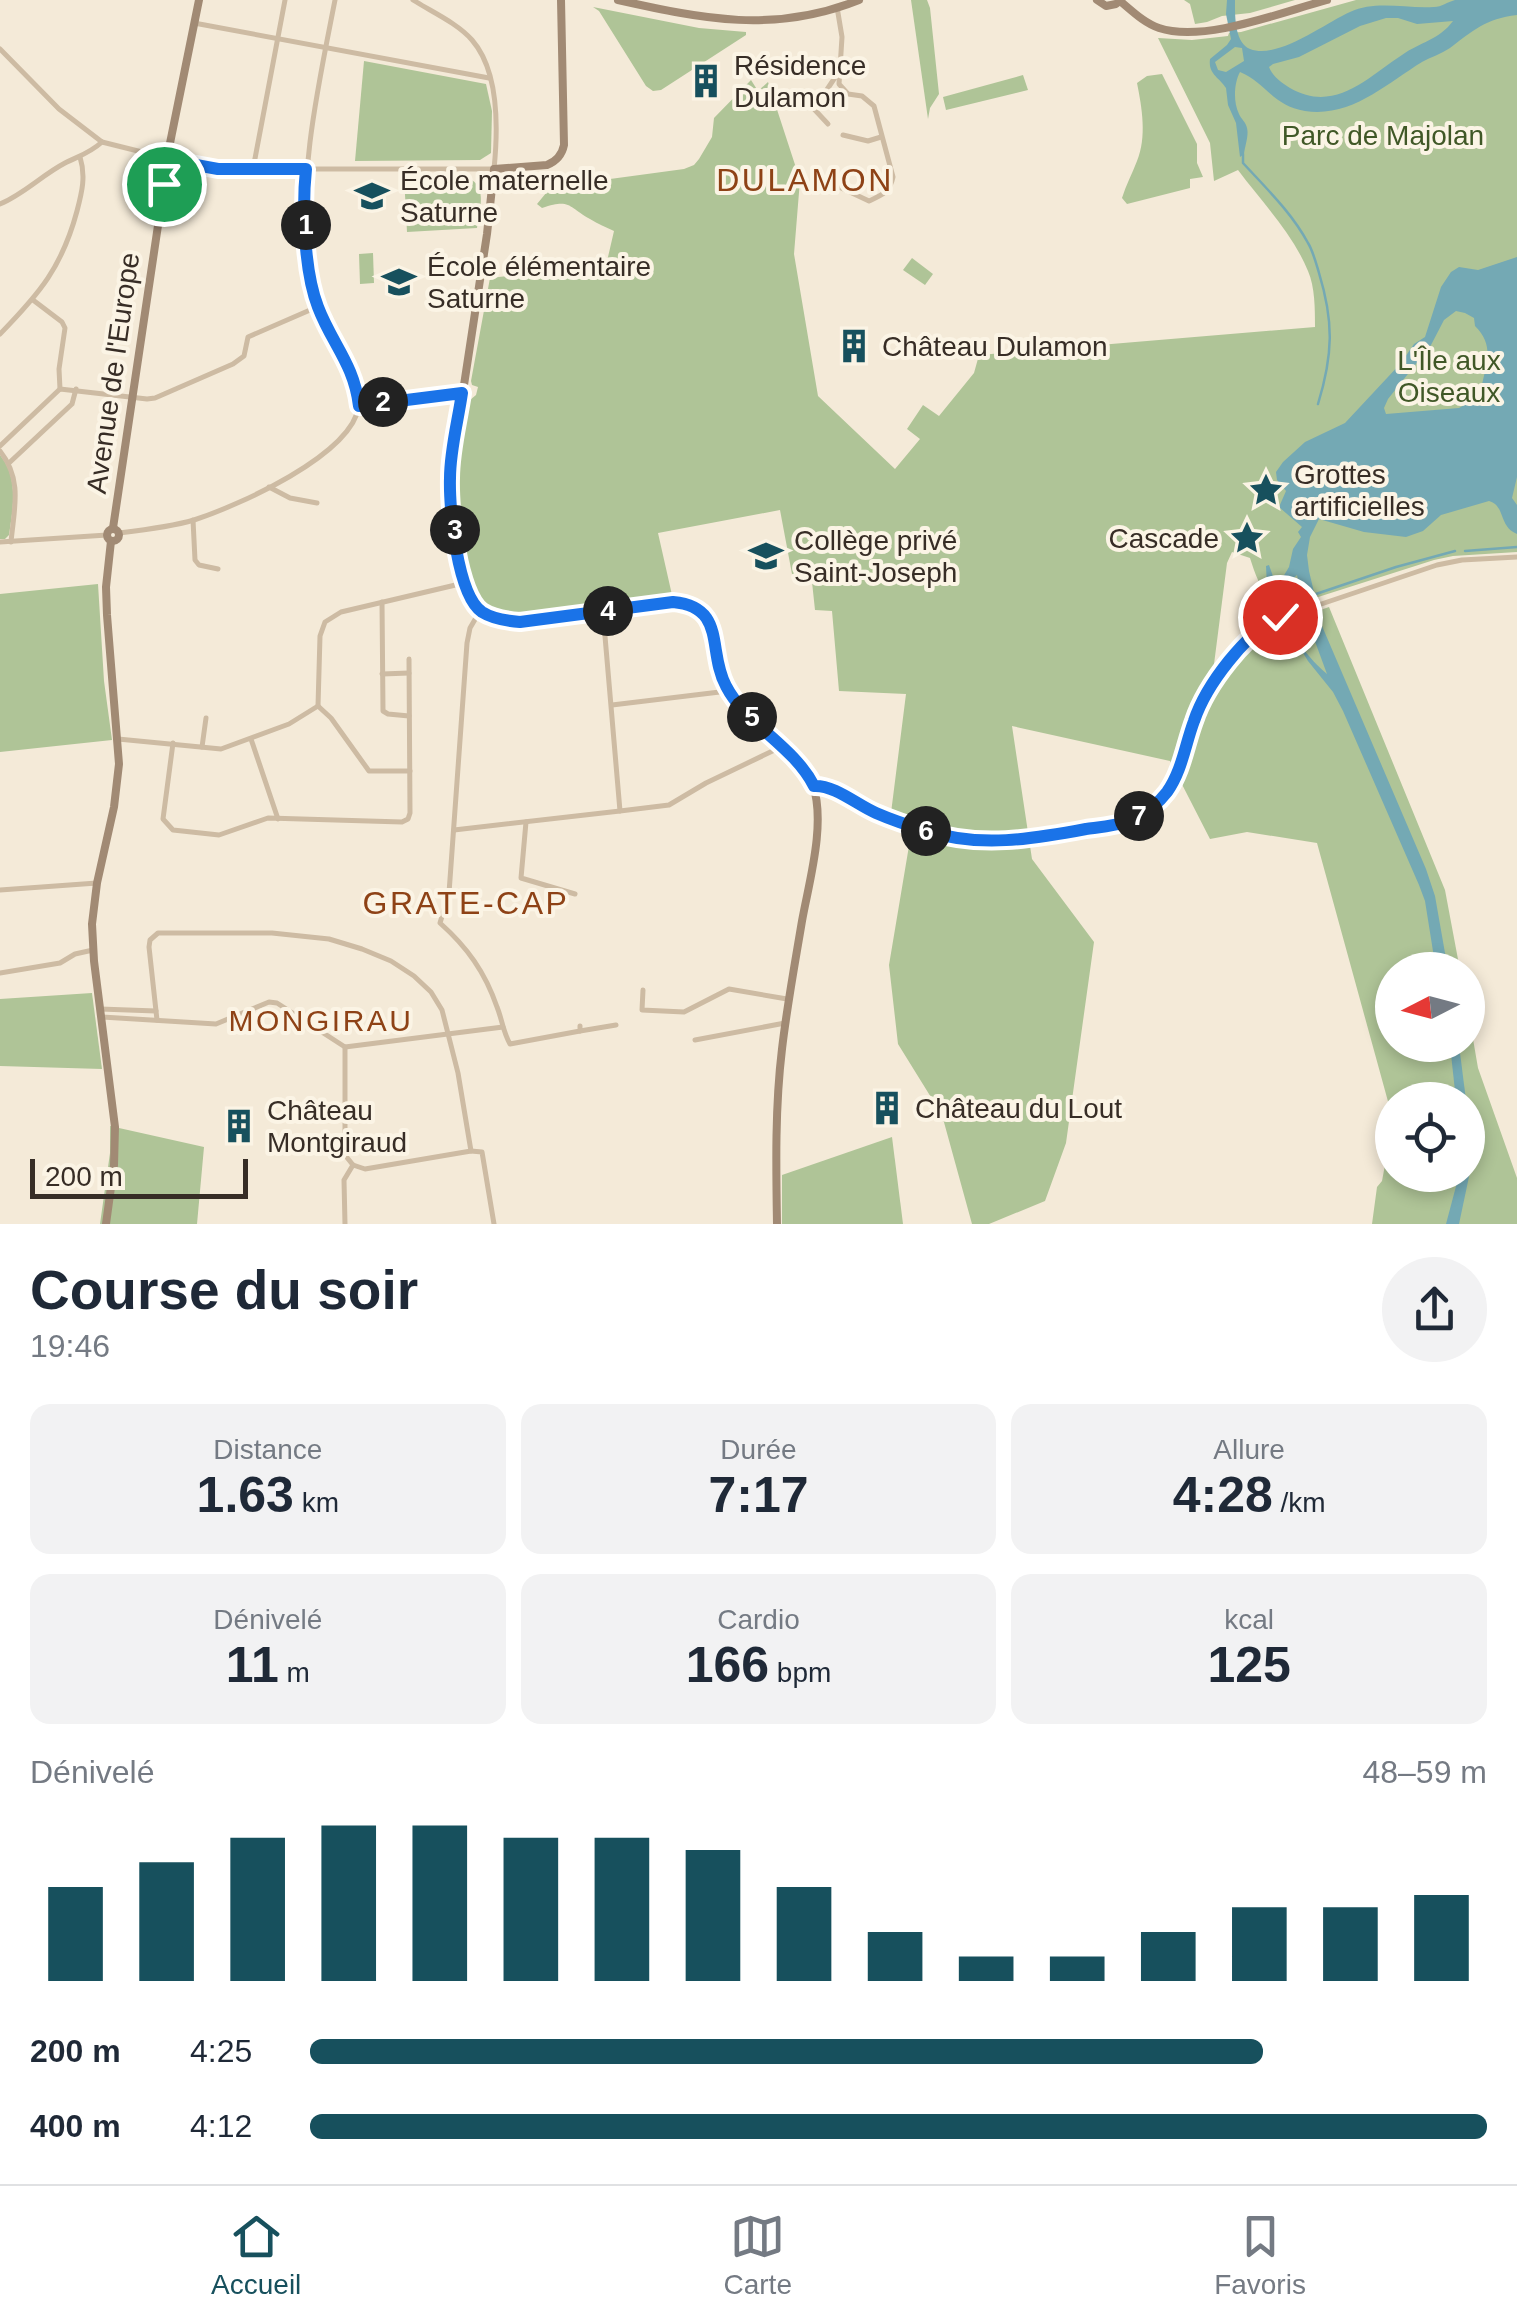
<!DOCTYPE html>
<html lang="fr">
<meta charset="utf-8">
<style>
body{margin:0;font-family:Helvetica,sans-serif;background:#f2f2f3;color:#1f2937;height:100vh;display:flex;flex-direction:column;font-size:38px;white-space:nowrap}
*{box-sizing:border-box;margin:0}
p{font-size:32px;color:#747a83}
.icon{flex:none;width:55px;height:55px;fill:none;stroke:currentColor;stroke-width:2;stroke-linecap:round;stroke-linejoin:round}
.map{position:relative;height:1224px;overflow:hidden}
.side{display:flex;flex-direction:column;background:#fff;flex:1}
.side>*{flex:none}
.needle{width:65px;rotate:264deg}
.buttons{position:absolute;left:1375px;top:952px;display:grid;gap:20px}
.buttons a{display:grid;place-items:center;width:110px;height:110px;border-radius:50%;background:#fff;box-shadow:0 5px 15px #0003;font-size:50px}
.scale{position:absolute;left:30px;bottom:25px;width:218px;box-sizing:border-box;padding-left:10px;border:5px solid #372d26;border-top:0;font-size:28px;line-height:35px;white-space:nowrap;color:#372d26;-webkit-text-stroke:8px #fbf4e5;paint-order:stroke}
.pin{position:absolute;display:grid;place-items:center;width:85px;height:85px;color:#fff;margin:-42px;border:5px solid #fff;border-radius:50%;box-shadow:0 2px 10px #0007}
.km{position:absolute;width:50px;height:50px;margin:-25px;border-radius:50%;background:#222;color:#fff;font-size:28px;line-height:50px;text-align:center}
.round{display:grid;place-items:center;flex:none;width:105px;height:105px;border-radius:52px;background:#f2f2f3}
.overview{display:flex;align-items:center;justify-content:space-between;height:170px;padding:0 30px}
h1{font-size:55px;font-weight:800;line-height:75px}
.stats{display:grid;grid-template-columns:repeat(3,1fr);gap:15px;height:170px;padding:10px 30px}
.stats div{display:grid;align-content:center;border-radius:20px;background:#f2f2f3;text-align:center}
.stats b{font-size:50px;font-weight:800}
.stats small{font-size:28px;font-weight:400}
.stats p{font-size:28px}
.chart{height:280px;padding:20px 30px}
.chart p{display:flex;justify-content:space-between}
.chart svg{width:100%;height:180px;margin-top:10px;stroke:#17505d;stroke-width:6}
ul{padding:0 30px;list-style:none;font-size:32px}
li{display:grid;grid-template-columns:160px 120px 1fr;align-items:center;height:75px}
li i{height:25px;border-radius:12px;background:#17505d}
.tab-bar{display:flex;justify-content:space-around;align-items:center;height:140px;border-top:2px solid #e0e1e3;background:#fff;font-size:28px;color:#747a83}
.tab-bar a{display:grid;justify-items:center;gap:5px}
.tab-bar .current{color:#17505d}
.map>svg:first-child{display:block}
</style>
<div class="map">
<svg width="1517" height="1224" viewBox="0 0 1517 1224">
<rect width="100%" height="100%" fill="#f4ead8"/>
<g fill="#afc497">
<polygon points="911,0 927,0 930,8 939,94 930,108 928,119"/>
<polygon points="1184,0 1295,0 1250,13 1222,16 1207,22 1195,24 1190,4"/>
<path d="M1356,0H1517V552L1453,556L1434,560L1290,606C1265,604 1257,580 1250,558L1232,552L1227,563L1213,672L1225,674C1260,631 1279,624 1329,607L1445,890L1460,970H1392V1045H1468V1010L1478,1068L1517,1178V1224H1372L1377,1187L1382,1181L1392,1127V1175H1468V1100H1392V1116L1317,843L1247,832L1210,839L1170,761L1012,726L1032,859L1094,942L1066,1143L1045,1201L989,1224H972L942,1115L898,1044L889,965L913,822L891,813L906,694L839,691L832,611L815,610L812,582L792,574L780,510L658,533L672,595L529,615C479,616 471,591 464,547C460,524 455,500 457,477C458,451 465,425 470,400L476,395L478,387L472,385L471,381L490,278L542,272L586,280L605,270L614,231C606,227 598,224 590,219C568,207 571,198 542,208L537,204L551,187L684,169L694,165L699,159L712,137L714,118L751,80L758,91L768,82L800,180L794,254L818,396L895,469L920,439L907,429L923,405L939,416L974,373L979,355L1315,327C1315,309 1315,287 1308,271C1293,234 1262,202 1238,170L1214,181L1210,143L1158,38L1192,40L1228,36L1229,33L1241,32Z"/>
<polygon points="593,7 699,28 746,32 746,35 661,90 653,91 646,86 599,11"/>
<polygon points="364,61 486,84 492,111 491,153 480,160 355,161"/>
<path d="M1162,74L1197,144V163L1203,177L1190,179V188L1127,204L1122,198C1126,185 1132,174 1137,161C1147,137 1142,108 1137,83L1147,76Z"/>
<polygon points="1023,75 1028,90 946,110 943,97"/>
<path d="M404,176H463C489,183 480,208 477,228L407,232Z"/>
<polygon points="373,253 374,283 360,284 359,254"/>
<polygon points="912,258 933,274 925,285 903,270"/>
<path d="M0,455C19,478 13,508 9,535L5,539H0Z"/>
<polygon points="98,584 104,681 112,740 0,752 0,594"/>
<polygon points="92,993 102,1069 0,1066 0,999"/>
<polygon points="110,1126 204,1147 197,1224 100,1224 110,1153"/>
<polygon points="892,1137 903,1224 782,1224 782,1175"/>
</g>
<g fill="#74a9b4" fill-rule="evenodd">
<path d="M1227,0H1235C1235,14 1234,42 1250,49C1278,60 1325,23 1350,12C1376,0 1406,9 1434,7C1442,7 1447,2 1455,0C1472,0 1499,0 1517,0V15C1485,19 1474,30 1450,48C1441,54 1431,57 1422,62C1386,84 1351,118 1305,111C1273,106 1265,82 1240,72C1234,83 1233,102 1239,114C1241,119 1246,122 1247,128C1249,135 1245,146 1244,154L1240,157L1236,123L1228,105L1226,88C1219,77 1208,74 1210,59L1227,45L1231,39L1226,14ZM1386,18H1398L1417,24L1453,21C1439,40 1420,42 1402,55C1368,77 1335,114 1290,88C1281,82 1273,77 1269,67L1273,64L1299,57L1360,26ZM1235,47L1242,48L1244,61L1226,72L1218,70L1215,62Z"/>
<path d="M1517,257V477L1512,498L1517,505V534C1498,526 1506,506 1489,501L1441,515L1423,531L1406,537L1364,532L1319,519L1310,537L1307,555L1309,571L1322,626L1426,869L1435,896L1448,970H1436L1425,901L1419,885L1343,711L1333,692L1308,661L1286,625L1283,606L1267,587L1266,566L1269,565L1275,582H1280L1289,567L1293,549L1301,537L1298,532L1302,527L1279,507L1286,491L1277,480L1276,472L1283,462L1305,442L1345,423L1401,363L1414,344L1425,337L1441,287L1451,272L1459,267L1478,270ZM1456,311L1465,313L1474,318L1475,326C1498,349 1483,369 1480,396L1459,408L1386,414L1384,408L1388,399L1431,345L1444,320ZM1297,575L1306,617L1327,674C1314,663 1297,644 1290,627C1285,616 1288,606 1281,595L1288,583Z"/>
<polygon points="1450,1045 1459,1045 1466,1100 1456,1100"/>
<polygon points="1468,1116 1472,1149 1470,1172 1459,1224 1446,1224 1459,1175 1468,1175"/>
</g>
<g fill="none" stroke-linecap="round" stroke-linejoin="round">
<g stroke="#74a9b4" stroke-width="2.5">
<path d="M1243,154V163C1266,188 1292,213 1308,243C1313,251 1316,263 1319,273C1334,322 1333,355 1318,404"/>
<polyline points="1465,551 1517,547"/>
<polyline points="1313,595 1396,567 1455,551"/>
</g>
<g stroke="#cdbba3" stroke-width="5">
<polyline points="194,23 489,78"/>
<polyline points="0,49 59,109 102,142 162,157"/>
<polyline points="828,124 814,109 840,70"/>
<polyline points="843,135 868,141 881,137"/>
<path d="M174,161L218,169H494C498,130 499,71 472,40C457,23 432,12 413,0"/>
<polyline points="253,169 285,0"/>
<path d="M820,178L869,201C882,195 890,192 893,177L874,106L862,96L848,94L839,84L842,37L837,7"/>
<path d="M0,204C24,194 42,175 65,163C79,156 90,153 102,142"/>
<polyline points="33,300 62,322 65,328 59,369 60,389"/>
<path d="M0,334C40,293 62,267 77,211C82,192 86,176 80,157"/>
<polyline points="359,406 461,393"/>
<polyline points="0,446 60,389 147,399 155,398 233,364 244,356 248,337 317,307"/>
<path d="M0,451C23,480 14,509 11,542"/>
<polyline points="9,463 72,404 76,389"/>
<polyline points="269,487 290,498 317,503"/>
<polyline points="193,520 195,560 199,565 218,569"/>
<path d="M119,533C144,530 170,527 194,520C237,506 351,456 359,406C364,376 329,336 318,309C313,295 310,279 308,264C298,175 318,87 335,0"/>
<polyline points="0,542 107,535"/>
<polyline points="382,602 383,711 388,714 409,716"/>
<path d="M480,611L470,628L467,643L449,893L440,923C467,947 485,972 497,1007C502,1019 503,1032 510,1044L580,1031V1026"/>
<polyline points="603,613 620,811 669,805 706,783 783,746"/>
<polyline points="1222,669 1247,641 1274,620 1437,565 1462,560 1517,557"/>
<polyline points="382,674 409,673"/>
<polyline points="612,705 728,691"/>
<polyline points="318,706 320,636 325,622 341,612 464,583"/>
<polyline points="318,706 331,718 369,771 410,771"/>
<polyline points="118,739 221,749 289,724 318,706"/>
<polyline points="251,739 278,819"/>
<polyline points="173,743 163,819 173,830 219,835 268,818 402,822 408,819 410,813 409,659"/>
<polyline points="202,747 206,718"/>
<polyline points="526,822 521,878 575,894"/>
<polyline points="454,830 620,811"/>
<polyline points="0,890 97,883"/>
<polyline points="0,973 60,963 75,954 93,950"/>
<polyline points="643,990 642,1010 684,1012 729,989 787,999"/>
<polyline points="100,1009 156,1011"/>
<polyline points="102,1017 216,1024 269,1002 277,1003 345,1047 503,1027"/>
<polyline points="157,1020 149,947 150,940 158,933 272,933 329,939 362,949 391,961 414,976 431,992 442,1010 458,1073 471,1151 365,1169 353,1165 345,1155 345,1047"/>
<polyline points="580,1031 616,1025"/>
<polyline points="695,1040 785,1023"/>
<polyline points="471,1151 482,1152 494,1224"/>
<polyline points="345,1224 344,1180 353,1165"/>
</g>
<g stroke="#a18a74" stroke-width="8">
<path d="M561,0L564,145C562,155 557,161 547,165L494,169L487,234L450,477C451,507 457,595 482,612C493,619 507,620 520,622L673,602C723,607 709,647 724,683C741,725 799,741 813,785C826,824 809,882 802,921C795,963 787,1006 782,1049C775,1107 776,1165 777,1224"/>
<path d="M618,0C703,19 774,34 859,0"/>
<polyline points="1097,0 1106,6 1116,4 1121,0"/>
<path d="M1120,1C1132,11 1144,23 1159,28C1204,43 1282,12 1327,0"/>
<polyline points="168,153 172,154 174,159 171,164 167,165 163,161 162,157 168,153 199,0"/>
<polyline points="113,528 167,165"/>
<circle cx="113" cy="535" r="6"/>
<path d="M814,786C834,785 857,805 876,813C890,819 905,824 919,829C974,848 1029,840 1085,830C1116,823 1145,820 1166,793C1184,770 1185,741 1196,715C1203,699 1213,684 1222,669"/>
<polyline points="106,1224 114,1165 115,1127 94,961 92,924 97,883 114,807 119,764 107,615 106,587 111,541"/>
</g>
</g>
<g fill="none" stroke-linecap="round" stroke-linejoin="round">
<g stroke="#fff" stroke-width="20">
<path id="route" d="M164,184L167,164L174,161L218,169H306C302,207 304,271 318,307C332,344 354,364 359,406L462,393C458,421 450,450 450,478C449,508 457,595 482,612C493,619 507,621 520,622L673,602C727,607 707,651 726,686C746,725 793,745 814,786C835,785 857,805 876,813C892,820 910,826 927,831C979,848 1033,839 1086,829C1101,827 1117,826 1131,820C1144,814 1158,804 1167,792C1182,771 1185,745 1194,721C1206,685 1246,632 1280,617"/>
</g>
<use href="#route" stroke="#1a73e8" stroke-width="12"/>
</g>
<defs>
<g id="building-bare" transform="scale(2.7)"><path d="M-4-6H4V6H1V3H-1V6H-4ZM-2.5-4.3h1.7v1.8h-1.7ZM.8-4.3h1.7v1.8H.8ZM-2.5-1h1.7V.8h-1.7ZM.8-1h1.7V.8H.8Z" fill="#17505d" stroke="#fbf4e5" stroke-width="2.5" paint-order="stroke"/></g>
<g id="school-bare" transform="scale(2.7)"><path d="M0-5L7-2L0 1L-7-2ZM-4 1L0 2.5L4 1V4Q0 6-4 4Z" fill="#17505d" stroke="#fbf4e5" stroke-width="2.5" paint-order="stroke"/></g>
<g id="sight-bare" transform="scale(2.7)"><path d="M0-6L1.8-2.2L6-1.7L2.9 1.2L3.7 5.4L0 3.3L-3.7 5.4L-2.9 1.2L-6-1.7L-1.8-2.2Z" fill="#17505d" stroke="#fbf4e5" stroke-width="2.5" paint-order="stroke"/></g>
</defs>
<g fill-rule="evenodd">
<use href="#building-bare" x="706" y="81"/>
<use href="#school-bare" x="372" y="196"/>
<use href="#school-bare" x="399" y="282"/>
<use href="#building-bare" x="854" y="346"/>
<use href="#sight-bare" x="1266" y="490"/>
<use href="#sight-bare" x="1247" y="538"/>
<use href="#school-bare" x="766" y="556"/>
<use href="#building-bare" x="887" y="1108"/>
<use href="#building-bare" x="239" y="1126"/>
</g>
<g text-anchor="middle" dominant-baseline="central" stroke-width="8" stroke-linejoin="round" paint-order="stroke">
<g font-size="28" fill="#372d26" stroke="#fbf4e5" text-anchor="start">
<text x="734" y="65">Résidence<tspan x="734" dy="32">Dulamon</tspan></text>
<text x="400" y="180">École maternelle<tspan x="400" dy="32">Saturne</tspan></text>
<text x="427" y="266">École élémentaire<tspan x="427" dy="32">Saturne</tspan></text>
<text x="882" y="346">Château Dulamon</text>
<text x="1294" y="474">Grottes<tspan x="1294" dy="32">artificielles</tspan></text>
<text x="1219" y="538" text-anchor="end">Cascade</text>
<text x="794" y="540">Collège privé<tspan x="794" dy="32">Saint-Joseph</tspan></text>
<text x="915" y="1108">Château du Lout</text>
<text x="267" y="1110">Château<tspan x="267" dy="32">Montgiraud</tspan></text>
</g>
<g font-size="28" fill="#405827" stroke="#fbf4e5">
<text x="1383" y="135">Parc de Majolan</text>
<text x="1449" y="360">L'Île aux<tspan x="1449" dy="32">Oiseaux</tspan></text>
</g>
<g font-size="28" fill="#372d26" stroke="#fbf4e5">
<text transform="translate(113 373) rotate(-82)">Avenue de l'Europe</text>
</g>
<g font-size="30" letter-spacing="2.5" fill="#8e4216" stroke="#fbf4e5">
<text x="321" y="1020">MONGIRAU</text>
</g>
<g font-size="32" letter-spacing="2.5" fill="#8e4216" stroke="#fbf4e5">
<text x="805" y="180">DULAMON</text>
<text x="466" y="903">GRATE-CAP</text>
</g>
</g>
</svg>
<div class="buttons">
<a><svg class="needle" viewBox="-14 -14 28 28"><path d="M0-13l5 13h-10z" fill="#e53935"/><path d="M0 13l5-13h-10z" fill="#747a83"/></svg></a>
<a><svg class="icon" aria-label="locate" viewBox="0 0 24 24"><circle cx="12" cy="12" r="6"/><path d="M12 2v4M12 18v4M2 12h4M18 12h4"/></svg></a>
</div>
<div class="scale">200 m</div>
<div class="pin" style="left:164px;top:184px;background:#1e9e55"><svg class="icon" aria-label="arrive" viewBox="0 0 24 24"><path d="M6 21V4h12l-3 4 3 4H6"/></svg></div>
<div class="pin" style="left:1280px;top:617px;background:#d93025"><svg class="icon" aria-label="check" viewBox="0 0 24 24"><path d="M5 12l5 5 9-10"/></svg></div>
<b class="km" style="left:306px;top:225px">1</b>
<b class="km" style="left:383px;top:402px">2</b>
<b class="km" style="left:455px;top:530px">3</b>
<b class="km" style="left:608px;top:611px">4</b>
<b class="km" style="left:752px;top:717px">5</b>
<b class="km" style="left:926px;top:831px">6</b>
<b class="km" style="left:1139px;top:816px">7</b>
</div>
<section class="side">
<div class="overview"><div><h1>Course du soir</h1><p>19:46</p></div><a class="round"><svg class="icon" aria-label="share" viewBox="0 0 24 24"><path d="M12 15V3M7 8l5-5 5 5M5 13v7h14v-7"/></svg></a></div>
<div class="stats">
<div><p>Distance</p><b>1.63<small> km</small></b></div>
<div><p>Durée</p><b>7:17</b></div>
<div><p>Allure</p><b>4:28<small> /km</small></b></div>
</div>
<div class="stats">
<div><p>Dénivelé</p><b>11<small> m</small></b></div>
<div><p>Cardio</p><b>166<small> bpm</small></b></div>
<div><p>kcal</p><b>125</b></div>
</div>
<div class="chart"><p><span>Dénivelé</span>48–59 m</p>
<svg viewBox="0 0 160 44" preserveAspectRatio="none"><path d="M5 44V21M15 44V15M25 44V9M35 44V6M45 44V6M55 44V9M65 44V9M75 44V12M85 44V21M95 44V32M105 44V38M115 44V38M125 44V32M135 44V26M145 44V26M155 44V23"/></svg>
</div>
<ul>
<li><b>200 m</b>4:25<i style="width:81%"></i></li>
<li><b>400 m</b>4:12<i style="width:100%"></i></li>
</ul>
</section>
<nav class="tab-bar">
<a class="current"><svg class="icon" aria-label="home" viewBox="0 0 24 24"><path d="M3 11l9-7 9 7M6 9v11h12V9"/></svg>Accueil</a>
<a><svg class="icon" aria-label="map" viewBox="0 0 24 24"><path d="M3 6l6-2 6 2 6-2v14l-6 2-6-2-6 2zM9 4v14M15 6v14"/></svg>Carte</a>
<a><svg class="icon" aria-label="saved" viewBox="0 0 24 24"><path d="M7 4h10v16l-5-4-5 4z"/></svg>Favoris</a>
</nav>
